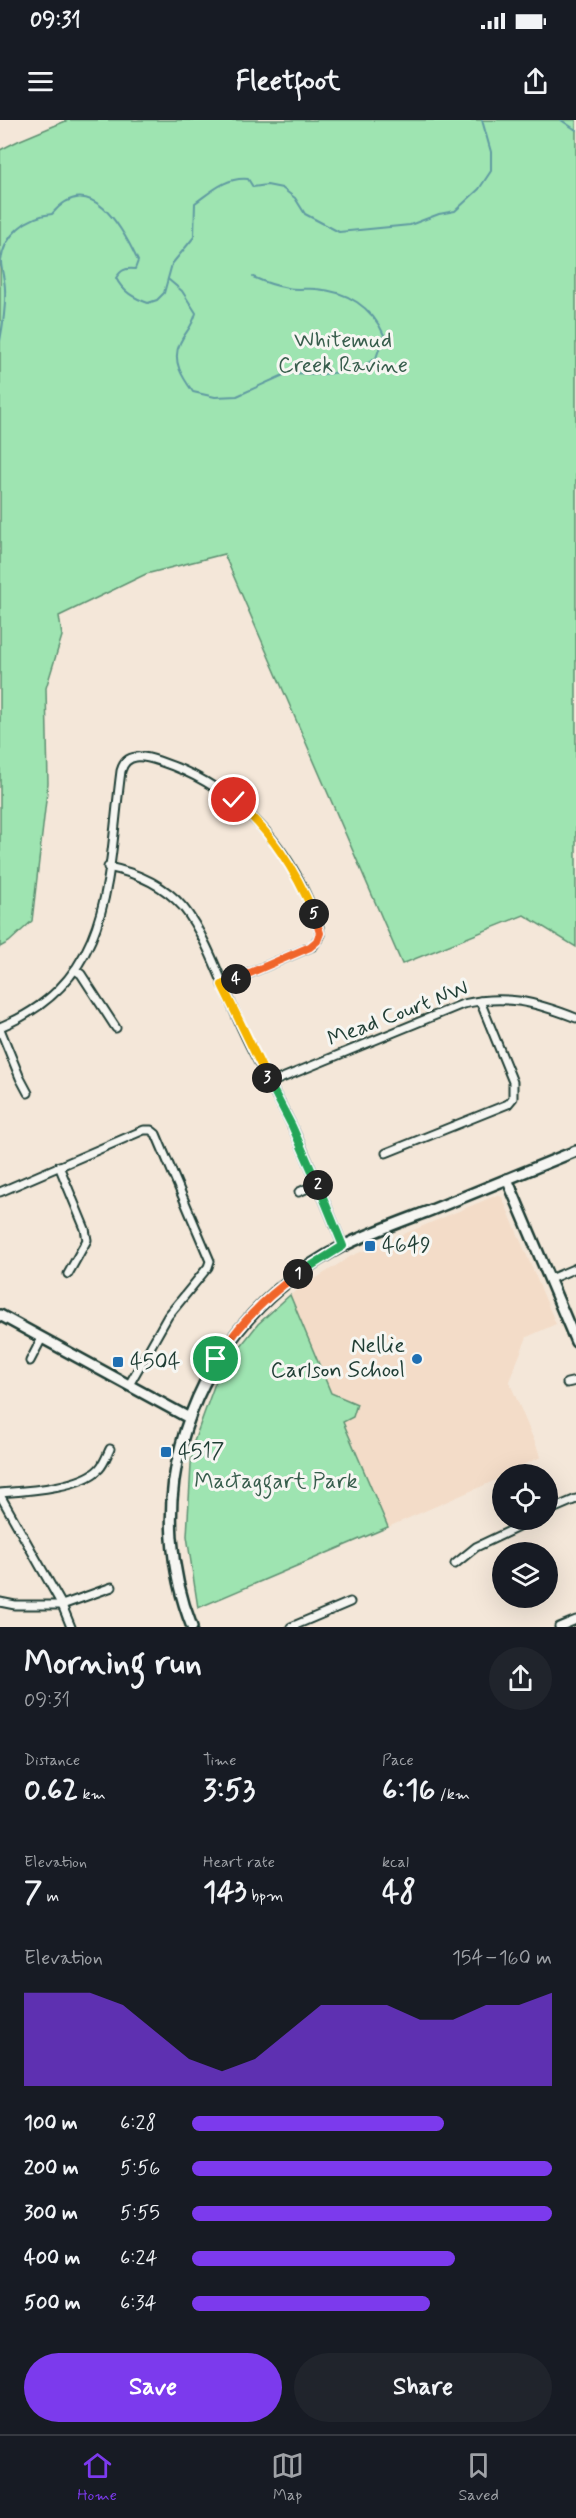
<!DOCTYPE html>
<meta charset="utf-8">
<style>
body{margin:0;font-family:Mynerve,sans-serif;background:#20242c;color:#f1f3f6;height:100vh;display:flex;flex-direction:column;font-size:22px;white-space:nowrap}
*{box-sizing:border-box;margin:0}
p{font-size:20px;color:#9ea1a6}
.icon{flex:none;width:33px;height:33px;fill:none;stroke:currentColor;stroke-width:2;stroke-linecap:round;stroke-linejoin:round}
.map{position:relative;height:1507px;overflow:hidden}
.side{display:flex;flex-direction:column;background:#171b24;flex:1}
.side>*{flex:none}
.buttons{position:absolute;left:492px;top:1344px;display:grid;gap:12px}
.buttons a{display:grid;place-items:center;width:66px;height:66px;border-radius:50%;background:#171b24;box-shadow:0 6px 24px #0002;font-size:30px}
.pin{position:absolute;display:grid;place-items:center;width:51px;height:51px;color:#fff;margin:-26px;border:3px solid #fff;border-radius:50%;box-shadow:0 2px 6px #0007}
.km{position:absolute;width:30px;height:30px;margin:-15px;border-radius:50%;background:#222;color:#fff;font-size:16px;line-height:30px;text-align:center}
.round{display:grid;place-items:center;flex:none;width:63px;height:63px;border-radius:32px;background:#20242c}
.headline{display:flex;align-items:center;justify-content:space-between;height:102px;padding:0 24px}
h1{font-size:33px;font-weight:700;line-height:45px}
.metrics{display:grid;grid-template-columns:repeat(3,1fr);gap:9px;height:102px;padding:6px 24px}
.metrics div{display:grid;align-content:center}
.metrics b{font-size:30px;font-weight:700}
.metrics small{font-size:16px;font-weight:400}
.metrics p{font-size:16px}
.chart{height:168px;padding:12px 24px}
.chart p{display:flex;justify-content:space-between}
.chart svg{width:100%;height:108px;margin-top:6px;fill:#7c3aed;opacity:.7}
.button{display:flex;gap:12px;margin-top:auto;padding:12px 24px}
.button a{flex:1;height:69px;border-radius:36px;background:#7c3aed;color:#fff;font-size:24px;font-weight:700;line-height:69px;text-align:center}
.button a+a{background:#20242c;color:#f1f3f6}
ul{padding:0 24px;list-style:none;font-size:20px}
li{display:grid;grid-template-columns:96px 72px 1fr;align-items:center;height:45px}
li i{height:15px;border-radius:8px;background:#7c3aed}
.status{display:flex;justify-content:space-between;align-items:center;height:42px;padding:0 30px;background:#171b24;direction:ltr}
.status svg{height:16px;fill:currentColor}
header{display:flex;justify-content:space-between;align-items:center;height:78px;padding:0 24px;background:#171b24;font-size:27px;font-weight:700}
.dock{display:flex;justify-content:space-around;align-items:center;height:84px;border-top:2px solid #363941;background:#171b24;font-size:16px;color:#9ea1a6}
.dock a{display:grid;justify-items:center;gap:3px}
.dock .on{color:#7c3aed}
.map>svg:first-child{display:block}
</style>
<div class="status"><b>09:31</b><svg viewBox="0 0 49 12"><path d="M0 12V9h3v3zM5 12V6h3v6zM10 12V3h3v9zM15 12V0h3v12zM26 1h20v11H26zM47 4h2v5h-2z"/></svg></div>
<header><svg class="icon" aria-label="menu" viewBox="0 0 24 24"><path d="M4 6h16M4 12h16M4 18h16"/></svg>Fleetfoot<svg class="icon" aria-label="share" viewBox="0 0 24 24"><path d="M12 15V3M7 8l5-5 5 5M5 13v7h14v-7"/></svg></header>
<div class="map">
<svg width="576" height="1507" viewBox="0 0 576 1507">
<rect width="100%" height="100%" fill="#f4e7d9"/>
<filter id="ink" filterUnits="userSpaceOnUse"><feTurbulence type="fractalNoise" baseFrequency=".0167" numOctaves="2"/><feDisplacementMap in="SourceGraphic" scale="12" xChannelSelector="R" yChannelSelector="G"/><feConvolveMatrix kernelMatrix="1 2 1 2 8 2 1 2 1" color-interpolation-filters="sRGB"/></filter>
<g filter="url(#ink)">
<polygon fill="#f3dcc8" points="497,1075 502,1077 556,1204 527,1217 509,1261 541,1337 502,1354 496,1360 388,1407 290,1175 351,1136"/>
<g fill="#9ee4b1" stroke="#5e9072" stroke-width="1.5">
<polygon points="68,0 576,0 576,827 524,795 402,844 224,434 146,454 59,496 62,516 46,568 48,663 32,801 9,822 0,827 0,30 18,21"/>
<polygon points="290,1175 331,1273 357,1284 353,1297 343,1302 388,1407 198,1488 187,1416 192,1327 218,1255 258,1204"/>
</g>
<g fill="none" stroke-linecap="round" stroke-linejoin="round">
<g stroke="#609ba1" stroke-width="2">
<polyline points="561,0 576,10"/>
<path d="M169,160L182,171L196,193C191,210 186,210 180,223C171,241 183,258 193,272L215,277L237,276L288,253L324,254L357,250L376,238L384,215C372,187 347,171 316,169C307,168 297,170 288,168C276,166 264,162 253,157"/>
<path d="M0,221C3,205 6,186 5,169C5,160 1,150 1,141C4,115 27,96 52,94C90,48 123,109 138,141L135,149C125,148 121,150 116,158C123,172 134,178 148,183L157,180L164,173L172,144L194,117L195,83C212,71 226,57 248,59L253,67L267,65L282,68L295,78L305,94L339,112L410,105L439,94L455,91L479,69L491,51V32L482,0"/>
</g>
<g stroke="#1f3d34" stroke-width="11">
<g id="street">
<path d="M108,747C137,753 163,764 183,787C207,816 226,875 243,911C258,944 277,975 293,1008C311,1047 327,1087 343,1126"/>
<polyline points="75,850 81,854 116,908"/>
<path d="M0,907C115,860 107,756 121,651C126,632 144,636 159,641C226,663 279,712 307,777C312,789 320,802 320,816L313,826L222,865"/>
<polyline points="0,909 20,958 28,973"/>
<path d="M270,963L463,884C506,874 535,882 576,898"/>
<polyline points="386,1033 508,984 513,978 513,962 480,881"/>
<polyline points="59,1046 85,1109 87,1120 68,1154"/>
<polyline points="0,1072 144,1010 151,1010 156,1014 210,1141 208,1147 168,1196 129,1265"/>
<polyline points="299,1072 317,1064"/>
<polyline points="550,1159 576,1148"/>
<polyline points="30,1241 42,1218"/>
<polyline points="567,1263 576,1261"/>
<path d="M0,1373C25,1371 81,1368 99,1349C104,1344 107,1335 110,1329"/>
<polyline points="0,1375 62,1485 71,1507"/>
<polyline points="548,1391 576,1379"/>
<polyline points="455,1444 476,1427 533,1400"/>
<polyline points="0,1482 15,1485 62,1485 112,1467"/>
<polyline points="291,1507 350,1482"/>
<polyline points="559,1507 576,1500"/>
</g>
</g>
<g stroke="#1f3d34" stroke-width="14">
<g id="secondary">
<polyline points="507,1059 576,1222"/>
<polyline points="0,1195 189,1298"/>
<path d="M192,1507C169,1449 165,1385 181,1325C204,1238 261,1169 341,1127C369,1113 400,1102 429,1091C478,1071 527,1051 576,1031"/>
</g>
</g>
<use href="#street" stroke="#f6f6f2" stroke-width="7"/>
<use href="#secondary" stroke="#f6f6f2" stroke-width="9"/>
</g>
</g>
<g fill="none" stroke-linecap="round" stroke-linejoin="round" filter="url(#ink)">
<g stroke="#fff" stroke-width="12">
<path id="split-1" d="M216,1239C238,1206 265,1177 298,1154"/>
</g>
<g stroke="#fff" stroke-width="12">
<polyline id="split-2" points="298,1154 343,1126 318,1065"/>
</g>
<g stroke="#fff" stroke-width="12">
<polyline id="split-3" points="267,958 292,1006 318,1065"/>
</g>
<g stroke="#fff" stroke-width="12">
<polyline id="split-4" points="236,859 222,865 267,958"/>
</g>
<g stroke="#fff" stroke-width="12">
<polyline id="split-5" points="236,859 310,827 317,821 320,813 314,794"/>
</g>
<g stroke="#fff" stroke-width="12">
<path id="split-6" d="M234,680C271,712 295,749 314,794"/>
</g>
<use href="#split-1" stroke="#f0652b" stroke-width="8"/>
<use href="#split-2" stroke="#22a559" stroke-width="8"/>
<use href="#split-3" stroke="#22a559" stroke-width="8"/>
<use href="#split-4" stroke="#f5b400" stroke-width="8"/>
<use href="#split-5" stroke="#f0652b" stroke-width="8"/>
<use href="#split-6" stroke="#f5b400" stroke-width="8"/>
</g>
<g fill="#1f6fb2" stroke="#f6f6f2" stroke-width="2">
<rect x="364" y="1120" width="12" height="12" rx="3"/>
<circle cx="417" cy="1239" r="6"/>
<rect x="112" y="1236" width="12" height="12" rx="3"/>
<rect x="160" y="1326" width="12" height="12" rx="3"/>
</g>
<g text-anchor="middle" dominant-baseline="central" stroke-width="6" stroke-linejoin="round" paint-order="stroke">
<g font-size="22" fill="#385e4d" stroke="#f6f6f2">
<text x="343" y="221">Whitemud<tspan x="343" dy="25">Creek Ravine</tspan></text>
<text x="276" y="1362">Mactaggart Park</text>
</g>
<g font-size="22" fill="#1f3d34" stroke="#f6f6f2">
<text transform="translate(398 894) rotate(-21)">Mead Court NW</text>
</g>
<g font-size="22" fill="#1f3d34" stroke="#f6f6f2" text-anchor="start">
<text x="382" y="1126">4649</text>
<text x="405" y="1226" text-anchor="end">Nellie<tspan x="405" dy="25">Carlson School</tspan></text>
<text x="130" y="1242">4504</text>
<text x="178" y="1332">4517</text>
</g>
</g>
</svg>
<div class="buttons">
<a><svg class="icon" aria-label="locate" viewBox="0 0 24 24"><circle cx="12" cy="12" r="6"/><path d="M12 2v4M12 18v4M2 12h4M18 12h4"/></svg></a>
<a><svg class="icon" aria-label="layers" viewBox="0 0 24 24"><path d="M12 4l9 5-9 5-9-5zM3 14l9 5 9-5"/></svg></a>
</div>
<div class="pin" style="left:216px;top:1239px;background:#1e9e55"><svg class="icon" aria-label="arrive" viewBox="0 0 24 24"><path d="M6 21V4h12l-3 4 3 4H6"/></svg></div>
<div class="pin" style="left:234px;top:680px;background:#d93025"><svg class="icon" aria-label="check" viewBox="0 0 24 24"><path d="M5 12l5 5 9-10"/></svg></div>
<b class="km" style="left:298px;top:1154px">1</b>
<b class="km" style="left:318px;top:1065px">2</b>
<b class="km" style="left:267px;top:958px">3</b>
<b class="km" style="left:236px;top:859px">4</b>
<b class="km" style="left:314px;top:794px">5</b>
</div>
<section class="side">
<div class="headline"><div><h1>Morning run</h1><p>09:31</p></div><a class="round"><svg class="icon" aria-label="share" viewBox="0 0 24 24"><path d="M12 15V3M7 8l5-5 5 5M5 13v7h14v-7"/></svg></a></div>
<div class="metrics">
<div><p>Distance</p><b>0.62<small> km</small></b></div>
<div><p>Time</p><b>3:53</b></div>
<div><p>Pace</p><b>6:16<small> /km</small></b></div>
</div>
<div class="metrics">
<div><p>Elevation</p><b>7<small> m</small></b></div>
<div><p>Heart rate</p><b>143<small> bpm</small></b></div>
<div><p>kcal</p><b>48</b></div>
</div>
<div class="chart"><p><span>Elevation</span>154–160 m</p>
<svg viewBox="0 0 160 44" preserveAspectRatio="none"><path d="M0 44V6L10 6L20 6L30 11L40 22L50 33L60 38L70 33L80 22L90 11L100 11L110 11L120 17L130 17L140 11L150 11L160 6V44z"/></svg>
</div>
<ul>
<li><b>100 m</b>6:28<i style="width:70%"></i></li>
<li><b>200 m</b>5:56<i style="width:100%"></i></li>
<li><b>300 m</b>5:55<i style="width:100%"></i></li>
<li><b>400 m</b>6:24<i style="width:73%"></i></li>
<li><b>500 m</b>6:34<i style="width:66%"></i></li>
</ul>
<div class="button"><a>Save</a><a>Share</a></div>
</section>
<nav class="dock">
<a class="on"><svg class="icon" aria-label="home" viewBox="0 0 24 24"><path d="M3 11l9-7 9 7M6 9v11h12V9"/></svg>Home</a>
<a><svg class="icon" aria-label="map" viewBox="0 0 24 24"><path d="M3 6l6-2 6 2 6-2v14l-6 2-6-2-6 2zM9 4v14M15 6v14"/></svg>Map</a>
<a><svg class="icon" aria-label="saved" viewBox="0 0 24 24"><path d="M7 4h10v16l-5-4-5 4z"/></svg>Saved</a>
</nav>
